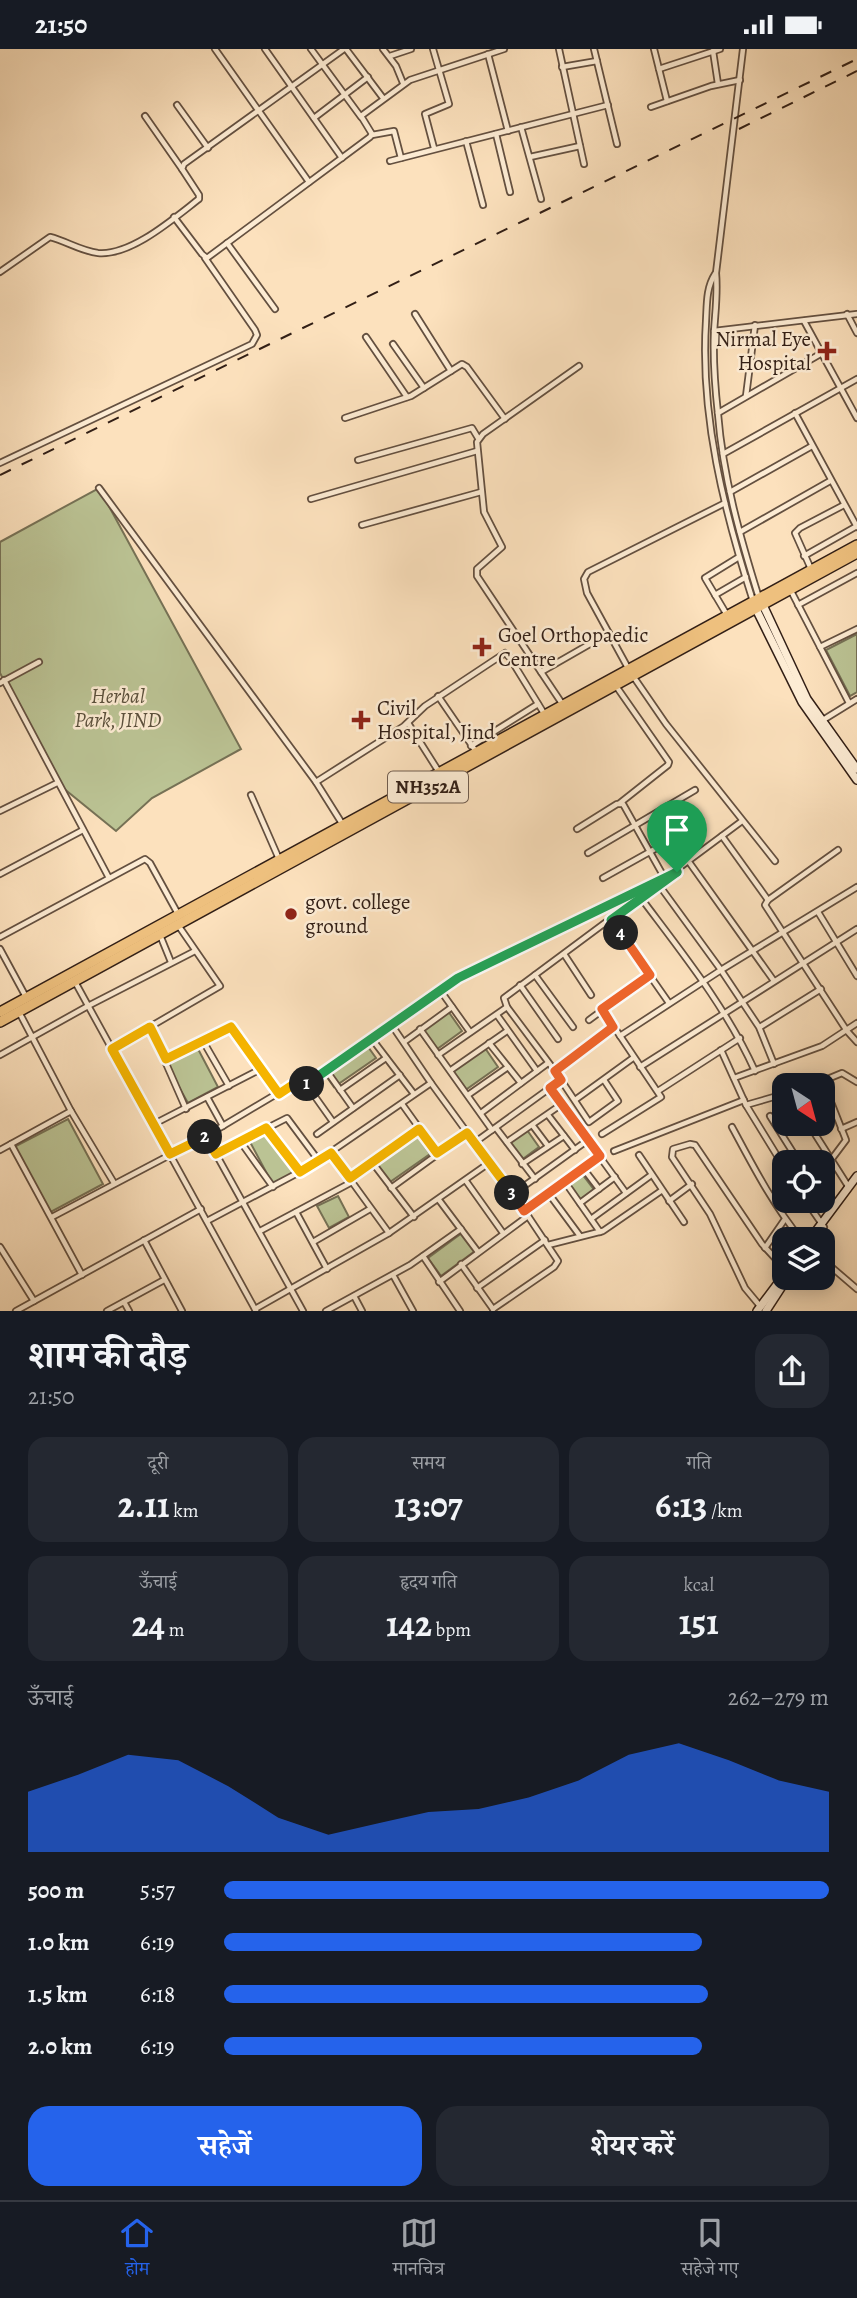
<!DOCTYPE html>
<html lang="hi">
<meta charset="utf-8">
<style>
body{margin:0;font-family:Alegreya,"Noto Serif Devanagari",serif;background:#242831;color:#f1f3f6;height:100vh;display:flex;flex-direction:column;font-size:26px;white-space:nowrap}
*{box-sizing:border-box;margin:0}
p{font-size:23px;color:#9ea1a6}
.icon{flex:none;width:38px;height:38px;fill:none;stroke:currentColor;stroke-width:2;stroke-linecap:round;stroke-linejoin:round}
.map{position:relative;height:1262px;overflow:hidden}
.drawer{display:flex;flex-direction:column;background:#171b24;flex:1}
.drawer>*{flex:none}
.needle{width:46px;rotate:144deg}
.controls{position:absolute;left:772px;top:1024px;display:grid;gap:14px}
.controls a{display:grid;place-items:center;width:63px;height:63px;border-radius:14px;background:#171b24;box-shadow:0 4px 18px #0003;font-size:35px}
.pin{position:absolute;display:grid;place-items:center;width:60px;height:60px;color:#fff;margin:-72px -30px;border-radius:50% 50% 50% 0;rotate:-45deg;box-shadow:0 0 7px #0007}
.pin .icon{rotate:45deg}
.km{position:absolute;width:35px;height:35px;margin:-18px;border-radius:50%;background:#222;color:#fff;font-size:19px;line-height:35px;text-align:center}
.round{display:grid;place-items:center;flex:none;width:74px;height:74px;border-radius:21px;background:#242831}
.summary{display:flex;align-items:center;justify-content:space-between;height:119px;padding:0 28px}
h1{font-size:38px;font-weight:700;line-height:52px}
.figures{display:grid;grid-template-columns:repeat(3,1fr);gap:10px;height:119px;padding:7px 28px}
.figures div{display:grid;align-content:center;border-radius:18px;background:#242831;text-align:center}
.figures b{font-size:35px;font-weight:700}
.figures small{font-size:19px;font-weight:400}
.figures p{font-size:19px}
.chart{height:196px;padding:14px 28px}
.chart p{display:flex;justify-content:space-between}
.chart svg{width:100%;height:126px;margin-top:7px;fill:#2563eb;opacity:.7}
.primary-button{display:flex;gap:14px;margin-top:auto;padding:14px 28px}
.primary-button a{flex:1;height:80px;border-radius:21px;background:#2563eb;color:#fff;font-size:28px;font-weight:700;line-height:80px;text-align:center}
.primary-button a+a{background:#242831;color:#f1f3f6}
ul{padding:0 28px;list-style:none;font-size:23px}
li{display:grid;grid-template-columns:112px 84px 1fr;align-items:center;height:52px}
li i{height:18px;border-radius:9px;background:#2563eb}
.status{display:flex;justify-content:space-between;align-items:center;height:49px;padding:0 35px;background:#171b24;direction:ltr}
.status svg{height:19px;fill:currentColor}
.tab-bar{display:flex;justify-content:space-around;align-items:center;height:98px;border-top:2px solid #363941;background:#171b24;font-size:19px;color:#9ea1a6}
.tab-bar a{display:grid;justify-items:center;gap:4px}
.tab-bar .selected{color:#2563eb}
.map>svg:first-child{display:block}
</style>
<div class="status"><b>21:50</b><svg viewBox="0 0 49 12"><path d="M0 12V9h3v3zM5 12V6h3v6zM10 12V3h3v9zM15 12V0h3v12zM26 1h20v11H26zM47 4h2v5h-2z"/></svg></div>
<div class="map">
<svg width="857" height="1262" viewBox="0 0 857 1262">
<rect width="100%" height="100%" fill="#fce1bd"/>
<filter id="stains"><feTurbulence type="fractalNoise" baseFrequency=".00286" numOctaves="4"/><feColorMatrix values="0 0 0 0 .2 0 0 0 0 .09 0 0 0 0 .02 0 0 0 .5 -.17"/></filter>
<radialGradient id="worn" r=".72"><stop offset=".6" stop-color="#630" stop-opacity="0"/><stop offset="1" stop-color="#630" stop-opacity=".3"/></radialGradient>
<g fill="#bbc394" stroke="#767155" stroke-width="2">
<polygon points="99,439 241,700 152,749 116,782 57,734 0,624 0,493"/>
<polygon points="857,585 857,643 850,647 826,601"/>
<polygon points="448,962 462,982 433,1003 419,983"/>
<polygon points="366,995 376,1009 334,1038 324,1024"/>
<polygon points="197,998 218,1038 188,1054 166,1015"/>
<polygon points="485,999 498,1018 464,1042 451,1023"/>
<polygon points="68,1070 103,1135 47,1165 12,1099"/>
<polygon points="527,1081 539,1098 520,1112 508,1095"/>
<polygon points="268,1083 295,1124 273,1136 250,1093"/>
<polygon points="417,1087 430,1105 390,1133 377,1115"/>
<polygon points="582,1125 595,1142 578,1153 566,1136"/>
<polygon points="338,1147 349,1168 329,1179 317,1157"/>
<polygon points="462,1184 475,1202 441,1227 428,1209"/>
</g>
<g fill="none" stroke-linecap="round" stroke-linejoin="round">
<g stroke="#645040" stroke-width="8">
<g id="street">
<polyline points="215,0 309,133"/>
<polyline points="265,0 342,109"/>
<polyline points="311,0 361,68"/>
<polyline points="346,0 383,49"/>
<polyline points="383,0 396,17 403,34"/>
<polyline points="433,0 449,55 425,65 434,99"/>
<polyline points="559,0 584,115"/>
<polyline points="594,0 617,95"/>
<polyline points="654,0 667,52"/>
<path d="M743,0L716,224C718,245 715,264 714,284C713,310 715,338 718,365C723,428 740,488 759,549"/>
<polyline points="713,2 718,35"/>
<polyline points="488,5 508,82"/>
<polyline points="390,7 411,0"/>
<polyline points="562,18 597,12"/>
<polyline points="659,20 720,0"/>
<polyline points="177,56 208,99"/>
<polyline points="651,58 711,37 740,31"/>
<polyline points="145,67 182,120"/>
<polyline points="314,69 368,28"/>
<polyline points="521,78 541,150"/>
<polyline points="496,85 510,143"/>
<polyline points="372,86 394,82 401,109"/>
<polyline points="466,92 483,156"/>
<polyline points="530,108 580,97"/>
<polyline points="390,112 608,56"/>
<polyline points="174,168 202,205 207,209 370,88 372,85 361,67 410,31 504,0"/>
<polyline points="227,194 275,260"/>
<path d="M0,223L50,188C66,192 81,202 98,204C131,207 173,170 199,150V146L182,120L184,115L344,0"/>
<path d="M715,225C706,239 707,255 706,272C700,367 724,462 753,552"/>
<polyline points="415,265 451,322"/>
<polyline points="847,265 857,284"/>
<polyline points="804,272 857,369"/>
<polyline points="714,282 857,265"/>
<polyline points="366,288 407,348"/>
<polyline points="393,295 424,339"/>
<polyline points="746,347 755,276"/>
<polyline points="718,364 822,304"/>
<polyline points="795,364 857,478"/>
<polyline points="345,369 411,347 462,315 467,318 505,370"/>
<polyline points="723,405 857,330"/>
<polyline points="358,411 472,379 478,389"/>
<polyline points="0,414 252,295 257,286 255,281 205,209"/>
<polyline points="99,439 316,733 343,776"/>
<polyline points="730,443 812,397"/>
<polyline points="311,450 477,402"/>
<polyline points="362,476 481,443"/>
<polyline points="740,483 830,432"/>
<polyline points="804,507 857,477"/>
<polyline points="811,520 795,484 800,479 844,456"/>
<polyline points="791,542 849,654"/>
<polyline points="715,546 746,528"/>
<polyline points="798,556 857,524"/>
<polyline points="727,566 705,529 739,508"/>
<polyline points="820,598 857,580"/>
<polyline points="628,619 587,544 584,530 588,523 725,454"/>
<polyline points="541,623 609,584"/>
<polyline points="633,627 666,675 775,812"/>
<polyline points="4,631 109,829"/>
<polyline points="0,634 39,613"/>
<polyline points="616,637 669,713 668,716 620,754"/>
<polyline points="438,647 477,704"/>
<polyline points="563,656 477,527 477,520 502,498 484,463 477,393 483,385 579,317"/>
<polyline points="823,671 857,650"/>
<polyline points="408,674 439,723"/>
<polyline points="471,697 538,655"/>
<polyline points="316,733 404,677 425,657 505,604 510,609 545,666"/>
<polyline points="251,746 279,810"/>
<polyline points="0,762 57,734"/>
<polyline points="577,780 617,755 623,755 664,828"/>
<polyline points="722,787 768,851"/>
<polyline points="838,801 768,851 765,856 847,982 857,993"/>
<polyline points="588,804 695,741"/>
<polyline points="689,813 774,932"/>
<polyline points="0,825 83,781"/>
<polyline points="603,829 696,777"/>
<polyline points="659,836 721,921 759,978 774,1015"/>
<path d="M641,849C683,905 726,958 755,1022"/>
<polyline points="818,863 857,927"/>
<polyline points="611,871 669,954"/>
<polyline points="160,886 171,913"/>
<polyline points="0,888 145,810 150,814 178,865"/>
<polyline points="0,900 26,948"/>
<polyline points="564,905 591,946"/>
<polyline points="535,926 573,978"/>
<polyline points="74,931 256,1262"/>
<polyline points="520,936 558,990"/>
<polyline points="440,941 470,983"/>
<polyline points="602,960 661,1048 602,1085"/>
<polyline points="19,963 71,1062 114,1134"/>
<polyline points="497,966 537,1022"/>
<polyline points="589,971 650,926"/>
<polyline points="391,975 431,1034 528,1167 558,1212 554,1218 493,1260"/>
<polyline points="150,978 186,1060"/>
<polyline points="760,978 821,940"/>
<polyline points="420,980 492,1081"/>
<polyline points="620,987 721,921 857,838"/>
<polyline points="372,990 414,1045"/>
<polyline points="203,992 229,1037"/>
<polyline points="404,993 452,958"/>
<polyline points="489,994 521,1034"/>
<polyline points="112,1000 220,937 178,876"/>
<polyline points="721,1001 746,1056 784,1118"/>
<polyline points="0,1006 88,957 195,902"/>
<polyline points="438,1006 507,958"/>
<polyline points="166,1010 228,978 233,978 279,1045"/>
<polyline points="640,1018 857,880"/>
<polyline points="326,1021 353,1059"/>
<polyline points="451,1021 507,982"/>
<polyline points="555,1022 613,978"/>
<polyline points="734,1029 822,997 857,974"/>
<polyline points="604,1031 618,1052 589,1073 555,1022 507,958 504,949 742,772"/>
<polyline points="823,1033 846,1091 831,1111"/>
<polyline points="306,1035 458,929 668,827"/>
<polyline points="813,1036 842,1024 857,1033"/>
<polyline points="550,1039 626,1144"/>
<polyline points="340,1041 386,1009"/>
<polyline points="658,1042 740,989"/>
<polyline points="468,1046 508,1018"/>
<polyline points="207,1048 223,1077"/>
<polyline points="575,1051 633,1009"/>
<polyline points="402,1055 437,1104"/>
<polyline points="746,1056 784,1045"/>
<polyline points="481,1064 548,1014"/>
<polyline points="548,1066 575,1101"/>
<polyline points="770,1067 799,1113"/>
<polyline points="808,1074 848,1137"/>
<polyline points="154,1075 261,1020"/>
<polyline points="533,1077 548,1097"/>
<path d="M732,1078C753,1117 773,1156 801,1190"/>
<polyline points="266,1079 300,1123"/>
<polyline points="496,1079 535,1130"/>
<polyline points="841,1080 857,1073"/>
<polyline points="317,1085 400,1026"/>
<polyline points="206,1087 303,1262"/>
<polyline points="240,1092 273,1138"/>
<polyline points="507,1093 562,1055"/>
<polyline points="474,1094 561,1031"/>
<polyline points="11,1095 82,1226"/>
<polyline points="0,1101 71,1062"/>
<polyline points="614,1102 744,1051"/>
<polyline points="331,1104 389,1184"/>
<polyline points="216,1105 287,1069 319,1112"/>
<polyline points="639,1106 684,1173"/>
<polyline points="372,1113 414,1168"/>
<polyline points="522,1115 564,1087"/>
<polyline points="583,1119 599,1140"/>
<polyline points="350,1129 419,1080"/>
<polyline points="466,1132 503,1184"/>
<polyline points="565,1133 600,1183"/>
<polyline points="391,1139 467,1084"/>
<polyline points="513,1145 588,1091"/>
<polyline points="549,1145 580,1187"/>
<polyline points="822,1150 830,1162"/>
<polyline points="439,1151 478,1203"/>
<polyline points="669,1152 692,1135"/>
<polyline points="806,1152 824,1178"/>
<polyline points="580,1154 615,1128"/>
<polyline points="524,1162 600,1107"/>
<polyline points="296,1163 327,1220"/>
<polyline points="52,1168 206,1087 300,1031 306,1035 333,1073"/>
<polyline points="591,1170 650,1127"/>
<polyline points="207,1172 309,1118 431,1034"/>
<polyline points="260,1182 352,1133"/>
<polyline points="144,1191 182,1262"/>
<polyline points="313,1193 370,1160"/>
<polyline points="548,1196 603,1182 661,1142"/>
<polyline points="0,1198 34,1252"/>
<polyline points="765,1199 785,1170"/>
<polyline points="423,1207 460,1262"/>
<polyline points="822,1210 857,1240"/>
<polyline points="461,1215 493,1260"/>
<polyline points="393,1226 413,1262"/>
<polyline points="439,1233 528,1167"/>
<polyline points="477,1239 545,1191"/>
<polyline points="354,1247 362,1262"/>
<polyline points="124,1253 129,1262"/>
<polyline points="760,1257 745,1239 710,1165 672,1108 673,1100 690,1095 695,1096 762,1195 784,1219"/>
<polyline points="255,1260 389,1184 489,1114"/>
<polyline points="16,1262 201,1160"/>
<polyline points="107,1262 164,1231"/>
<polyline points="326,1262 410,1216 461,1180"/>
</g>
</g>
<g stroke="#321f16" stroke-width="10">
<g id="secondary">
<polyline points="763,556 807,650 857,720"/>
<polyline points="756,560 802,653 857,731"/>
<polyline points="810,1190 857,1127"/>
<polyline points="757,1262 784,1226"/>
<polyline points="766,1262 788,1228"/>
</g>
</g>
<g stroke="#321f16" stroke-width="12">
<g id="highway">
<polyline points="0,963 857,496"/>
<polyline points="0,973 857,504"/>
</g>
</g>
<use href="#street" stroke="#fdecd4" stroke-width="4.5"/>
<use href="#secondary" stroke="#fdecd4" stroke-width="7"/>
<use href="#highway" stroke="#eec07e" stroke-width="9"/>
<g stroke="#321f16" stroke-width="2" stroke-dasharray="12 12" stroke-linecap="butt">
<polyline points="739,80 857,22"/>
<polyline points="0,426 857,10"/>
</g>
</g>
<g fill="none" stroke-linecap="round" stroke-linejoin="round">
<g stroke="#fff" stroke-width="14">
<polyline id="split-1" points="307,1035 458,929 677,823"/>
</g>
<g stroke="#fff" stroke-width="14">
<polyline id="split-2" points="205,1088 170,1105 112,1000 150,978 166,1010 231,978 279,1045 300,1031 307,1035"/>
</g>
<g stroke="#fff" stroke-width="14">
<polyline id="split-3" points="205,1088 216,1105 266,1079 300,1123 331,1104 350,1129 419,1080 437,1104 467,1084 512,1144"/>
</g>
<g stroke="#fff" stroke-width="14">
<polyline id="split-4" points="512,1144 524,1162 600,1107 550,1039 561,1031 555,1022 613,978 602,960 650,926 621,884"/>
</g>
<g stroke="#fff" stroke-width="14">
<polyline id="split-5" points="621,884 611,871 677,823"/>
</g>
<use href="#split-1" stroke="#22a559" stroke-width="9"/>
<use href="#split-2" stroke="#f5b400" stroke-width="9"/>
<use href="#split-3" stroke="#f5b400" stroke-width="9"/>
<use href="#split-4" stroke="#f0652b" stroke-width="9"/>
<use href="#split-5" stroke="#22a559" stroke-width="9"/>
</g>
<g fill="#8f2418" stroke="#fdecd4" stroke-width="2.5">
<path d="M823.5 291.5h7v7h7v7h-7v7h-7v-7h-7v-7h7z"/>
<path d="M478.5 587.5h7v7h7v7h-7v7h-7v-7h-7v-7h7z"/>
<path d="M357.5 660.5h7v7h7v7h-7v7h-7v-7h-7v-7h7z"/>
<circle cx="291" cy="865" r="7"/>
</g>
<g text-anchor="middle" dominant-baseline="central" stroke-width="5" stroke-linejoin="round" paint-order="stroke">
<rect fill="#fdecd4" stroke="#6f5c4f" stroke-width="2" x="388" y="722.5" width="80" height="31" rx="5"/>
<g font-size="19" font-weight="bold" fill="#321f16">
<text x="428" y="738">NH352A</text>
</g>
<g font-size="21" fill="#321f16" stroke="#fdecd4" text-anchor="start">
<text x="811" y="290" text-anchor="end">Nirmal Eye<tspan x="811" dy="24">Hospital</tspan></text>
<text x="498" y="586">Goel Orthopaedic<tspan x="498" dy="24">Centre</tspan></text>
<text x="377" y="659">Civil<tspan x="377" dy="24">Hospital, Jind</tspan></text>
<text x="305" y="853">govt. college<tspan x="305" dy="24">ground</tspan></text>
</g>
<g font-size="21" font-style="italic" fill="#5b503c" stroke="#fdecd4">
<text x="118" y="647">Herbal<tspan x="118" dy="24">Park, JIND</tspan></text>
</g>
</g>
<rect width="100%" height="100%" filter="url(#stains)"/>
<rect width="100%" height="100%" fill="url(#worn)"/>
</svg>
<div class="controls">
<a><svg class="needle" viewBox="-14 -14 28 28"><path d="M0-13l5 13h-10z" fill="#e53935"/><path d="M0 13l5-13h-10z" fill="#9ea1a6"/></svg></a>
<a><svg class="icon" aria-label="locate" viewBox="0 0 24 24"><circle cx="12" cy="12" r="6"/><path d="M12 2v4M12 18v4M2 12h4M18 12h4"/></svg></a>
<a><svg class="icon" aria-label="layers" viewBox="0 0 24 24"><path d="M12 4l9 5-9 5-9-5zM3 14l9 5 9-5"/></svg></a>
</div>
<div class="pin" style="left:677px;top:823px;background:#1e9e55"><svg class="icon" aria-label="arrive" viewBox="0 0 24 24"><path d="M6 21V4h12l-3 4 3 4H6"/></svg></div>
<b class="km" style="left:307px;top:1035px">1</b>
<b class="km" style="left:205px;top:1088px">2</b>
<b class="km" style="left:512px;top:1144px">3</b>
<b class="km" style="left:621px;top:884px">4</b>
</div>
<section class="drawer">
<div class="summary"><div><h1>शाम की दौड़</h1><p>21:50</p></div><a class="round"><svg class="icon" aria-label="share" viewBox="0 0 24 24"><path d="M12 15V3M7 8l5-5 5 5M5 13v7h14v-7"/></svg></a></div>
<div class="figures">
<div><p>दूरी</p><b>2.11<small> km</small></b></div>
<div><p>समय</p><b>13:07</b></div>
<div><p>गति</p><b>6:13<small> /km</small></b></div>
</div>
<div class="figures">
<div><p>ऊँचाई</p><b>24<small> m</small></b></div>
<div><p>हृदय गति</p><b>142<small> bpm</small></b></div>
<div><p>kcal</p><b>151</b></div>
</div>
<div class="chart"><p><span>ऊँचाई</span>262–279 m</p>
<svg viewBox="0 0 160 44" preserveAspectRatio="none"><path d="M0 44V23L10 17L20 10L30 12L40 21L50 32L60 38L70 34L80 30L90 29L100 25L110 19L120 10L130 6L140 12L150 19L160 23V44z"/></svg>
</div>
<ul>
<li><b>500 m</b>5:57<i style="width:100%"></i></li>
<li><b>1.0 km</b>6:19<i style="width:79%"></i></li>
<li><b>1.5 km</b>6:18<i style="width:80%"></i></li>
<li><b>2.0 km</b>6:19<i style="width:79%"></i></li>
</ul>
<div class="primary-button"><a>सहेजें</a><a>शेयर करें</a></div>
</section>
<nav class="tab-bar">
<a class="selected"><svg class="icon" aria-label="home" viewBox="0 0 24 24"><path d="M3 11l9-7 9 7M6 9v11h12V9"/></svg>होम</a>
<a><svg class="icon" aria-label="map" viewBox="0 0 24 24"><path d="M3 6l6-2 6 2 6-2v14l-6 2-6-2-6 2zM9 4v14M15 6v14"/></svg>मानचित्र</a>
<a><svg class="icon" aria-label="saved" viewBox="0 0 24 24"><path d="M7 4h10v16l-5-4-5 4z"/></svg>सहेजे गए</a>
</nav>
